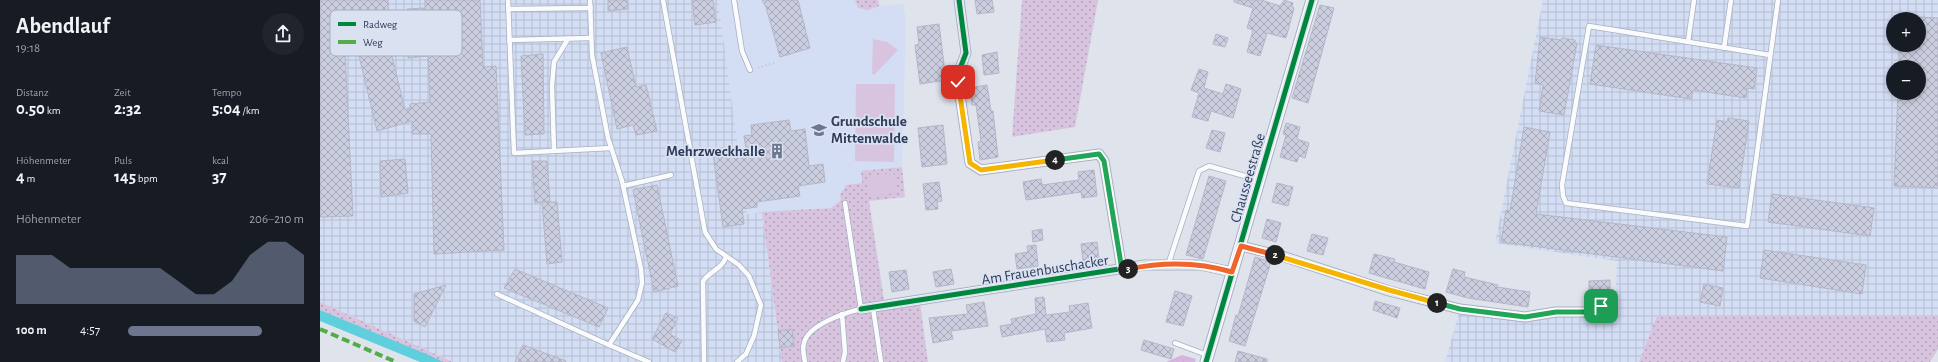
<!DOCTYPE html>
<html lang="de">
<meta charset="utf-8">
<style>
body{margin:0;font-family:"Alegreya Sans",sans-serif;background:#20242c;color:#f1f3f6;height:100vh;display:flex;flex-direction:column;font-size:15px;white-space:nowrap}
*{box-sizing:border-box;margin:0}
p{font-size:13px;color:#9ea1a6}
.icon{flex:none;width:22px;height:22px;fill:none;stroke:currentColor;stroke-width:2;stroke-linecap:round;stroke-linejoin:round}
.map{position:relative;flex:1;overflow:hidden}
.drawer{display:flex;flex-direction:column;background:#171b24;width:320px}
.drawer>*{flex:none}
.buttons{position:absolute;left:1566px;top:12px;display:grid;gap:8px}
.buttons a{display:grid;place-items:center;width:40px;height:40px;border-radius:50%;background:#171b24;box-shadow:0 2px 6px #0003;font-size:20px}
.pin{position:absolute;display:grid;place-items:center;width:34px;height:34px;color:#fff;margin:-17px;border-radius:8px;box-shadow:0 2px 6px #0006}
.km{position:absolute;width:20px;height:20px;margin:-10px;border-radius:50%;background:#222;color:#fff;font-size:11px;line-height:20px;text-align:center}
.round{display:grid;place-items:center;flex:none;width:42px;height:42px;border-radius:21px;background:#20242c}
.headline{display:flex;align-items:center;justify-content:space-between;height:68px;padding:0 16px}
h1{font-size:22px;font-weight:600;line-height:30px}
.metrics{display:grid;grid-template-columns:repeat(3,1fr);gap:6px;height:68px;padding:4px 16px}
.metrics div{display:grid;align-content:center}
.metrics b{font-size:17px;font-weight:600}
.metrics small{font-size:11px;font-weight:400}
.metrics p{font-size:11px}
.chart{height:112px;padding:8px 16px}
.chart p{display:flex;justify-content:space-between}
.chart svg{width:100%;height:72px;margin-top:4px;fill:#6c768d;opacity:.7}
ul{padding:0 16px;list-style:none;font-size:13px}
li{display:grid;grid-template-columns:64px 48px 1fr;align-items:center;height:30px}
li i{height:10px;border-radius:5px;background:#6c768d}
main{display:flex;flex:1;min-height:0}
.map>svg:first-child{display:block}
</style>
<main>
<section class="drawer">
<div class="headline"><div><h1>Abendlauf</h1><p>19:18</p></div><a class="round"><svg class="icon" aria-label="share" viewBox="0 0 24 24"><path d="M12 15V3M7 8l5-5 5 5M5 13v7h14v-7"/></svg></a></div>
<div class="metrics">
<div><p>Distanz</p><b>0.50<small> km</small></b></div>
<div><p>Zeit</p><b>2:32</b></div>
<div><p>Tempo</p><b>5:04<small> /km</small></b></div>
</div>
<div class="metrics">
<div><p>Höhenmeter</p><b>4<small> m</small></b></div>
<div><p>Puls</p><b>145<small> bpm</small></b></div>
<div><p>kcal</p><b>37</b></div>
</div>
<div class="chart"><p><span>Höhenmeter</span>206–210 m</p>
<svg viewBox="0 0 160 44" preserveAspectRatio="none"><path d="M0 44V14L10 14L20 14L30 22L40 22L50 22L60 22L70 22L80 22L90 30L100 38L110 38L120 30L130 14L140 6L150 6L160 14V44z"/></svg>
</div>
<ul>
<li><b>100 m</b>4:57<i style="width:76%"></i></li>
</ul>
</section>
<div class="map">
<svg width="1618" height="362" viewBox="0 0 1618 362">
<defs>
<pattern id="industrial-grid" width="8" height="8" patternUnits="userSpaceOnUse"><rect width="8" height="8" fill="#d3ddf3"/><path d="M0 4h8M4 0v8" fill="none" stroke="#b5bfd3"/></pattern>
<pattern id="grass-dots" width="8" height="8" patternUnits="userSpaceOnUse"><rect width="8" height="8" fill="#d8c4df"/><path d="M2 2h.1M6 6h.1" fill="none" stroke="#b0a0b8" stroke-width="1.8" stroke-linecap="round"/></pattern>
<pattern id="forest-firs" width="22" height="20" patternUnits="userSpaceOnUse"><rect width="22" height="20" fill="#d6b4de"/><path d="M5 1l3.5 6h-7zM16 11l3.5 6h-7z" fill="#ae94b7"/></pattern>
<pattern id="building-cross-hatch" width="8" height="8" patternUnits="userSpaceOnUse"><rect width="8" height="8" fill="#cbcedf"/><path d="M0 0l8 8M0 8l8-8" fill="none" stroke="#a5a8b8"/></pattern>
</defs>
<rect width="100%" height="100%" fill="#dfe3ec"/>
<polygon fill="#d3ddf3" points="398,0 559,0 560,6 583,4 586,20 582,167 541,171 542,183 511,208 427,214"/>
<g fill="url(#industrial-grid)" fill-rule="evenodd">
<polygon points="0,0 398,0 427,214 442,212 462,362 133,362 0,302"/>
<path d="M1223,0H1618V316H1337L1319,362H1125L1140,309L1172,314L1236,312L1295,315L1297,261L1175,243ZM1573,19H1599V45H1573ZM1573,67H1599V93H1573Z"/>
</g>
<g fill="url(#grass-dots)">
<polygon points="535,0 558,0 559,6 549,10 538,8"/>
<polygon points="702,0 778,0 755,127 692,137"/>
<polygon points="582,167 585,197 549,201 565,306 600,303 608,362 462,362 442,212 511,208 521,200 520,195 526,185 542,183 541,171"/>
<polygon points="0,302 133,362 123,362 0,310"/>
<polygon points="1337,316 1618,316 1618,349 1610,362 1319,362"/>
</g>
<polygon fill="url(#forest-firs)" points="862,355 876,359 875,362 846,362"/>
<g fill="#d8c4df">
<polygon points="553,39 567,42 578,50 554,75 552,74"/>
<polygon points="536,84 575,84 574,162 535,161"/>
<polygon points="574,173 576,193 550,196 548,176"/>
</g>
<polygon fill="#5fcfdd" points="0,310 111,356 123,362 100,362 0,321"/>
<g fill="url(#building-cross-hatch)" stroke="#b5b6c8">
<polygon points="0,0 68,0 69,26 33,28 29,12 23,12 33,216 0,217"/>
<polygon points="105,0 160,0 163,67 176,66 184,250 114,254 111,134 92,134 92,121 57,131 39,56 70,48 85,110 90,109 90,104 110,102 108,56 88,58 87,9 105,8"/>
<polygon points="288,0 307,0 308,9 288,11"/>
<polygon points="372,0 393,0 396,22 375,25"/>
<polygon points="442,0 478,0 490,48 460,57 446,7"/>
<polygon points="655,0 672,0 674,12 657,14"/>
<polygon points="914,0 941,0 960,6 964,0 973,3 972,7 974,8 966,38 947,33 940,56 927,52 933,30 927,28 933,8 914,2"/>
<polygon points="1000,5 1014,8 988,103 972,98"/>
<polygon points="1599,17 1618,18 1618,188 1574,186 1578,93 1599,93 1599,67 1579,67 1579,45 1599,45"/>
<polygon points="619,24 626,80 600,84 595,45 599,44 597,27"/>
<polygon points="896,34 908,38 905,47 893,44"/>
<polygon points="1220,37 1241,40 1242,38 1255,40 1255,43 1257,43 1244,115 1219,111 1223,85 1215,83"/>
<polygon points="1276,45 1437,68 1434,89 1427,88 1426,98 1373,90 1371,99 1270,84"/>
<polygon points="307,47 316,87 326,85 337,131 316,135 313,125 297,129 281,53"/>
<polygon points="677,52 679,73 664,75 662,55"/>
<polygon points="223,54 224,134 205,135 201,56"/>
<polygon points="879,69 888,72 884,88 903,94 906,84 921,89 913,118 891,111 888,121 872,117 879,93 871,90"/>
<polygon points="667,85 671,111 673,111 678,157 660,160 658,142 661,141 656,105 652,105 650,88"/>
<polygon points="1408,118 1429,121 1419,188 1387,184 1397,120 1407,122"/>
<polygon points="469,120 471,131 485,129 489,166 503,164 505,182 478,186 480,196 437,202 437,207 422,209 424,224 403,227 393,153 426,149 424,136 432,135 431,125"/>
<polygon points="966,123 980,127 977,139 989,143 985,158 979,156 977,162 960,157 966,135 963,134"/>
<polygon points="623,125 627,164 602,167 598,128"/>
<polygon points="1204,127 1230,132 1216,214 1407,237 1403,271 1181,242 1186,210 1190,211"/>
<polygon points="892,130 905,133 900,152 886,148"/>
<polygon points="85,159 88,193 61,197 60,161"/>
<polygon points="212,161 227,161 230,201 215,203"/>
<polygon points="774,170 777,196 762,198 761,192 706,200 703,182 721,179 722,185 759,180 758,172"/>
<polygon points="889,176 906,181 883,259 866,255"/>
<polygon points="619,182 622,201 617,202 618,209 606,210 603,184"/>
<polygon points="957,183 973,187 968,206 952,202"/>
<polygon points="337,185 358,286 334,292 313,190"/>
<polygon points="1452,194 1554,208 1550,236 1448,222"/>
<polygon points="222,202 237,202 242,262 227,264"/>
<polygon points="947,219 961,223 956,242 942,238"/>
<polygon points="722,229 723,240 713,242 712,231"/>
<polygon points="992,234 1008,238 1003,255 987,251"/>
<polygon points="777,242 779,259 763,261 761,244"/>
<polygon points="716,245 718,266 697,269 695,254 708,252 707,246"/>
<polygon points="1444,250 1546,265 1542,294 1440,278"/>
<polygon points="1054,254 1075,259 1074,262 1109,272 1105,289 1049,273"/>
<polygon points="935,257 951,262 925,346 909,341 916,315 918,316"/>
<polygon points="195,269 288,308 279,327 184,288"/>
<polygon points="631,269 634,284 616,287 613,272"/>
<polygon points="1133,269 1145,272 1144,277 1178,285 1177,287 1210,292 1208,307 1148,298 1126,292"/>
<polygon points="586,270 589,289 572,292 569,272"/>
<polygon points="1290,280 1290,298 1269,298 1269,281"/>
<polygon points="1384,284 1403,288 1400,306 1380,302"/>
<polygon points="126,285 105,327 94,321 94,294"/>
<polygon points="855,291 872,296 863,326 846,322"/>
<polygon points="724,297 726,315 750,312 749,306 768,303 772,328 744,333 745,340 727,342 725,329 682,337 680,326 692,324 691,319 716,314 715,298"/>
<polygon points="1055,301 1080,308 1077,318 1053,310"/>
<polygon points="664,302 668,326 631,331 633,339 613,343 609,318 648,314 646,305"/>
<polygon points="346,313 358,318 350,334 362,341 355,352 332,339"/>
<polygon points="472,329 474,346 460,348 458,331"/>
<polygon points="824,340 854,349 851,359 821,350"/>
<polygon points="203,345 246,361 246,362 195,362"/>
<polygon points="918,351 947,359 947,362 915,362"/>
</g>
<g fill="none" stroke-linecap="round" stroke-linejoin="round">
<g stroke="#a9b0c1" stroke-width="6">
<g id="service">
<polyline points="188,0 194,153 291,148"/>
<polyline points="270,0 272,55 288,138 302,181 321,269 322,283 318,300 289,345"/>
<polyline points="343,0 385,232 396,249 419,265 429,276 441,305 434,336 426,354 417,362"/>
<polyline points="414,0 422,51 430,70"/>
<polyline points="188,9 271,8"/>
<polyline points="189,40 271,38"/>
<polyline points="1368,42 1374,0"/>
<polyline points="1404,48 1411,0"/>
<polyline points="1450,55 1269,26 1242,185 1243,196 1246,203 1427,226 1458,0"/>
<polyline points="234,151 232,86 234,62 248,39"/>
<polyline points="303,186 351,175"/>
<polyline points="848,265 879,171 889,166 939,180"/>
<polyline points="177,294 289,345 329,362"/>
<polyline points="553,308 561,362"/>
<polyline points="522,314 525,352 523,362"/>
<polyline points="855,343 887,355"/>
<path d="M384,362L383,281C390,271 403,268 406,257"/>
<path d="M485,362C484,356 482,350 484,343C488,325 524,313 541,309L525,203"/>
</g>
</g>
<g stroke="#a9b0c1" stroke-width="11">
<g id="minor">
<polyline points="639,0 646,53 639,71 638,82 650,163 661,170 779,154 784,161 802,270"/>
<polyline points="921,246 962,256 1069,291 1140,309 1205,317 1236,312 1276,312 1281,306"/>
<polyline points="541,309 825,265 880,265 912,272"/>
</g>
</g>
<g stroke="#a9b0c1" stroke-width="13">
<polyline id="tertiary" points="886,362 992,0"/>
</g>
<g stroke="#bfc3ca" stroke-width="2" stroke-dasharray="1 3" stroke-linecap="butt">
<polyline points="438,68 456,62"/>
<polyline points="533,205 549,218 561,296"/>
</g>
<use href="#service" stroke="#fafbfc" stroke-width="4.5"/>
<use href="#minor" stroke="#fafbfc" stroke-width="9"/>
<use href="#tertiary" stroke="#fafbfc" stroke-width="11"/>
<polyline stroke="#54ac49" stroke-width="4" stroke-dasharray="8 4" stroke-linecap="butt" points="0,329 76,362"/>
<g stroke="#dae2f1" stroke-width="8">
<g id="cycleway">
<polyline points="639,0 646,53 639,71 638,82 650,163 661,170 779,154 784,161 802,270"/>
<polyline points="921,246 962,256 1069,291 1140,309 1205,317 1236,312 1276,312 1281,306"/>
<polyline points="541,309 825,265 880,265 912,272"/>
<polyline points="886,362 992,0"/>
</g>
</g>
<use href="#cycleway" stroke="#00873e" stroke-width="5"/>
</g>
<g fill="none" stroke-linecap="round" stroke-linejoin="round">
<g stroke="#fff" stroke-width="8">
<polyline id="split-1" points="1117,303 1140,309 1205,317 1236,312 1276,312 1281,306"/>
</g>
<g stroke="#fff" stroke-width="8">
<polyline id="split-2" points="955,255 1069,290 1117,303"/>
</g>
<g stroke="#fff" stroke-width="8">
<path id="split-3" d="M808,269C842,262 879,262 912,272L921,246L955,255"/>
</g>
<g stroke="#fff" stroke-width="8">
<polyline id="split-4" points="735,160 779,154 784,161 802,270 808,269"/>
</g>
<g stroke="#fff" stroke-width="8">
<polyline id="split-5" points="638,82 650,163 661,170 735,160"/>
</g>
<use href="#split-1" stroke="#22a559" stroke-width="5"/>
<use href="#split-2" stroke="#f5b400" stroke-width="5"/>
<use href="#split-3" stroke="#f0652b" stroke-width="5"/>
<use href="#split-4" stroke="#22a559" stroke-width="5"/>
<use href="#split-5" stroke="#f5b400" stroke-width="5"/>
</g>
<defs>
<g id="school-bare" transform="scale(1.2)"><path d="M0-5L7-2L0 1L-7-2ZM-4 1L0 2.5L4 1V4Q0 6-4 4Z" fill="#6c768d" stroke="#dae2f1" stroke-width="2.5" paint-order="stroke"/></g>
<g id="building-bare" transform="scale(1.2)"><path d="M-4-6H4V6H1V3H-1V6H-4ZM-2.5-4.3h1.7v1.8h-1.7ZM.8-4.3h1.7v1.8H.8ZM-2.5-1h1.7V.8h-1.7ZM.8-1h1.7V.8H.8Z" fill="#6c768d" stroke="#dae2f1" stroke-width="2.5" paint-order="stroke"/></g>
</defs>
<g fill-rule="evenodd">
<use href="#school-bare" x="499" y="130"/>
<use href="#building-bare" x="457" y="151"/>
</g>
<g text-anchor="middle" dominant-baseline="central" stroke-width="3.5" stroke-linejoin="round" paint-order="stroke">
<g font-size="15" font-weight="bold" fill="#2e3c5a" stroke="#dae2f1" text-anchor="start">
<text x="511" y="121">Grundschule<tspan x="511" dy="17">Mittenwalde</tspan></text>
<text x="445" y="151" text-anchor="end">Mehrzweckhalle</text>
</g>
<g font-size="15" fill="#2e3c5a" stroke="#dae2f1">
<text transform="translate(928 178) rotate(-74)">Chausseestraße</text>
<text transform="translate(725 270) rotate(-9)">Am Frauenbuschacker</text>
</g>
</g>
<rect x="10" y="10" width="132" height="46" rx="6" fill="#dae2f1" stroke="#a6b0c4" stroke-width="1"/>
<rect x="18" y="22" width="18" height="4" fill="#00873e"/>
<rect x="18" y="40" width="18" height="4" fill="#54ac49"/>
<g font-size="11" fill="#2e3c5a">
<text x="43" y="28">Radweg</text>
<text x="43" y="46">Weg</text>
</g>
</svg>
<div class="buttons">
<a>+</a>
<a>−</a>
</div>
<div class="pin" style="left:1281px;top:306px;background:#1e9e55"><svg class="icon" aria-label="arrive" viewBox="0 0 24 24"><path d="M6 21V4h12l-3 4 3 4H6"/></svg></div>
<div class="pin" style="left:638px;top:82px;background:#d93025"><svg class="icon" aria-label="check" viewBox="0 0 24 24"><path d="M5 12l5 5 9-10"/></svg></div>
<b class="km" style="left:1117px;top:303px">1</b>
<b class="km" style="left:955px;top:255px">2</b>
<b class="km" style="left:808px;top:269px">3</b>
<b class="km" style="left:735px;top:160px">4</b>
</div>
</main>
